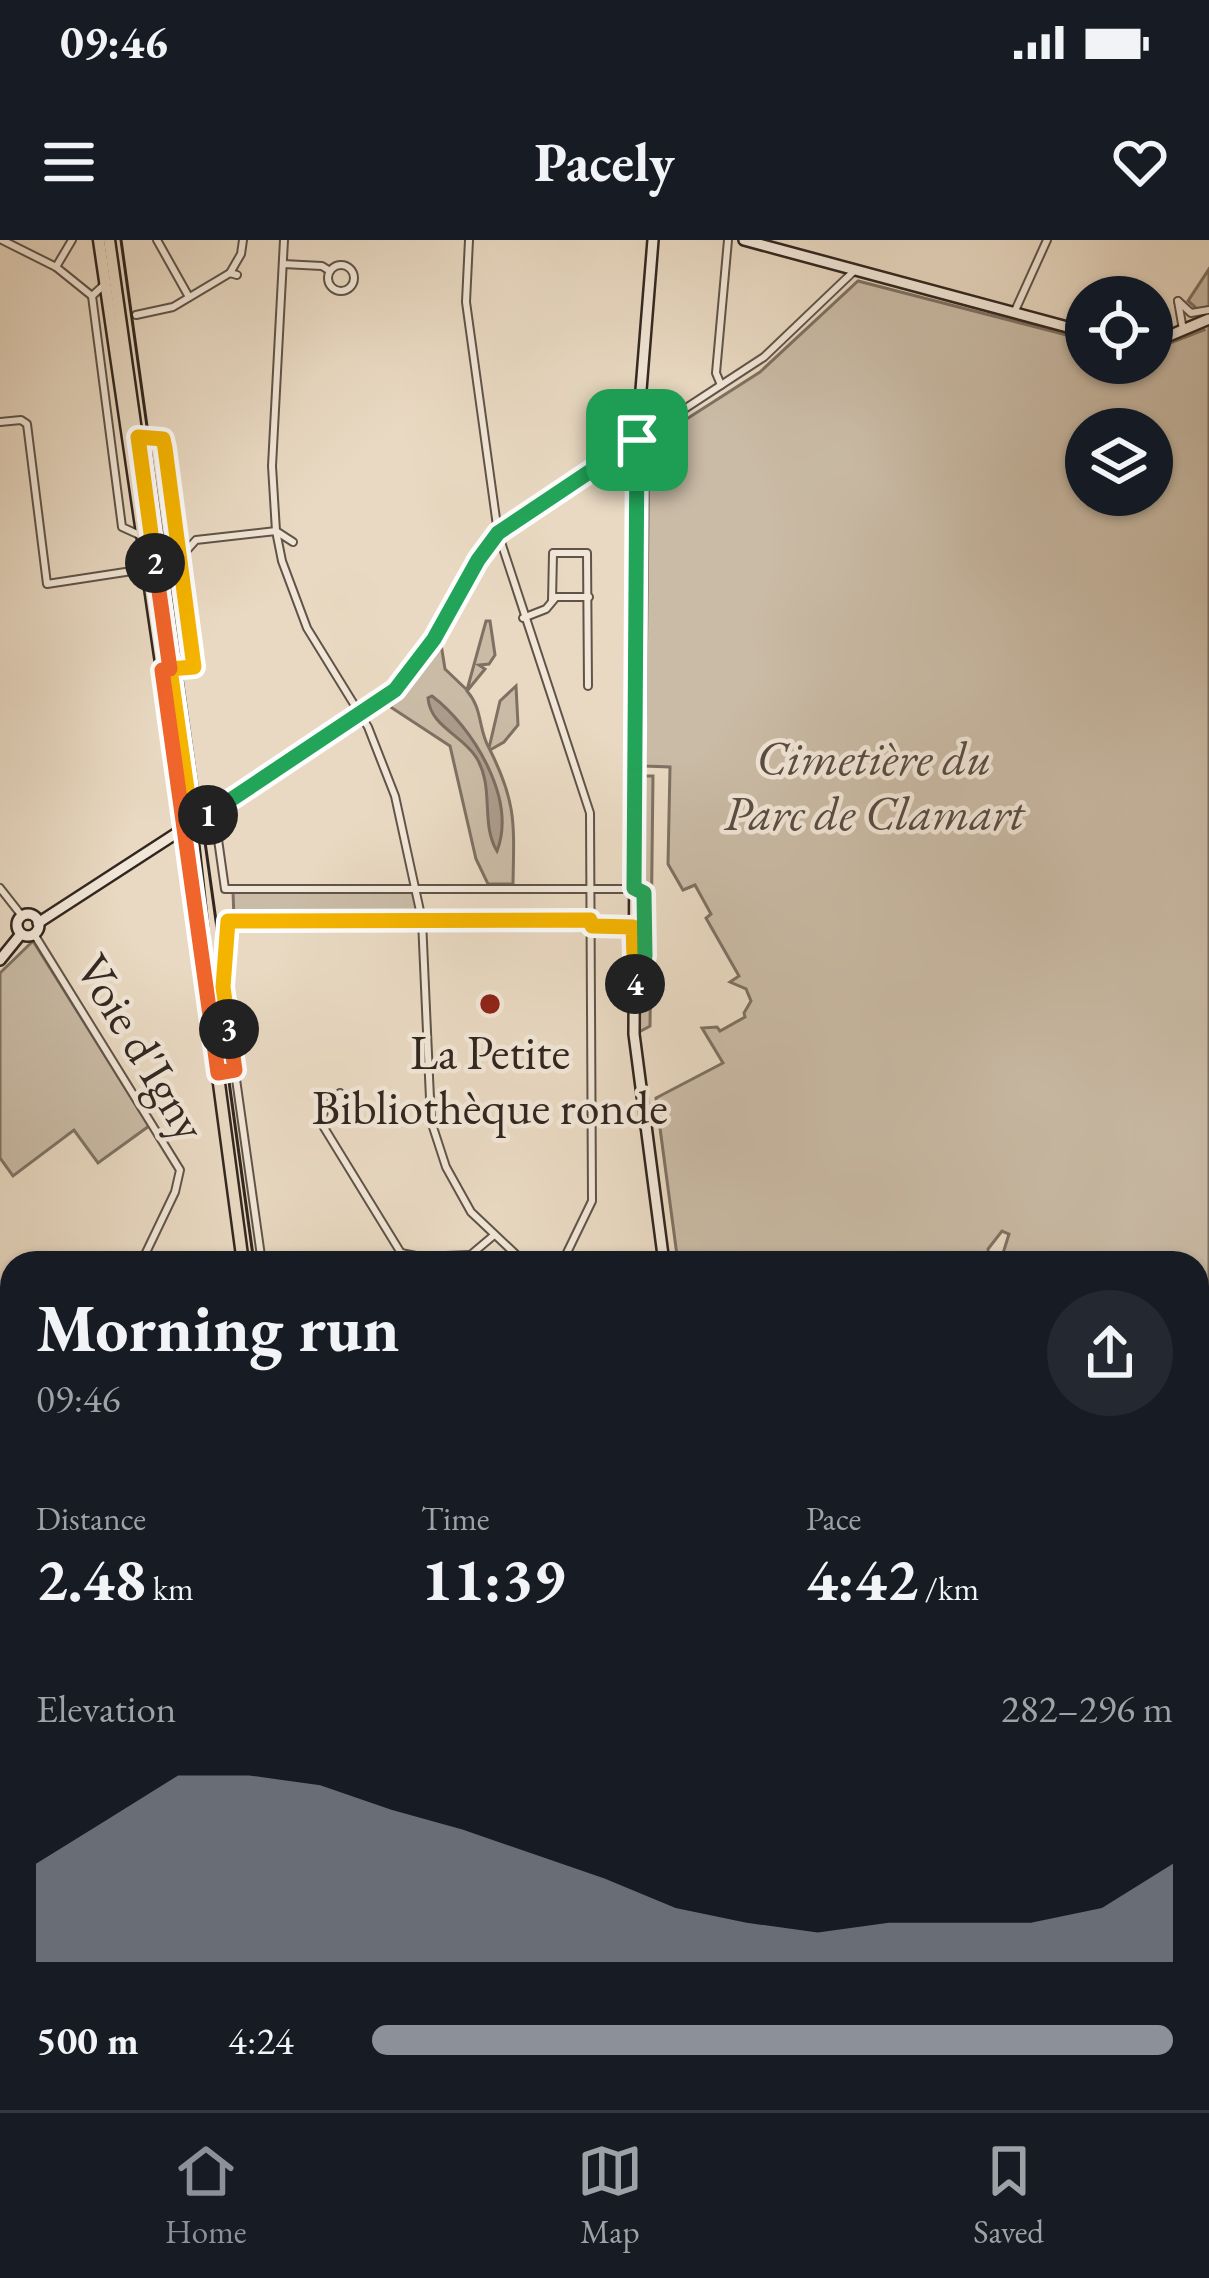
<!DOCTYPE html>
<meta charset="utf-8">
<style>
body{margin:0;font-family:"EB Garamond",serif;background:#242831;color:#f1f3f6;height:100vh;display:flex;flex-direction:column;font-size:45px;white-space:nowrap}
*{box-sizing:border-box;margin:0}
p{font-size:39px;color:#9ea1a6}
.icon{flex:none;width:66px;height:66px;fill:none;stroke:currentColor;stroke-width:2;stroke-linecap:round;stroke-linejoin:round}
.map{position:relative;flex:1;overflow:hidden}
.panel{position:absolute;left:0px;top:1011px;width:1209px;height:861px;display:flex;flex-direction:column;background:#171b24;border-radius:36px 36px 0 0;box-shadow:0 3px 9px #0004}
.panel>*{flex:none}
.fabs{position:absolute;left:1065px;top:36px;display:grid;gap:24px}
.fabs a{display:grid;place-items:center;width:108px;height:108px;border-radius:50%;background:#171b24;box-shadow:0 3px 9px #0004;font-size:60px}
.pin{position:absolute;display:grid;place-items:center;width:102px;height:102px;color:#fff;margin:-51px;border-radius:24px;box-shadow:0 6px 18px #0006}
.km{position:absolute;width:60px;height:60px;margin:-30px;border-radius:50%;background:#222;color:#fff;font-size:33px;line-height:60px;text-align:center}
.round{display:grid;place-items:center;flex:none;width:126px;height:126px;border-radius:63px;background:#242831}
.summary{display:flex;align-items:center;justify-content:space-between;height:204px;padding:0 36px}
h1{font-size:66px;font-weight:700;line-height:90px}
.metrics{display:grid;grid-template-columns:repeat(3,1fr);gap:18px;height:204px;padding:12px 36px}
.metrics div{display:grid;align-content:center}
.metrics b{font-size:60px;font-weight:700}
.metrics small{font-size:33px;font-weight:400}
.metrics p{font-size:33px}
.chart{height:336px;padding:24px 36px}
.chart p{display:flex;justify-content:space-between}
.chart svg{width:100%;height:216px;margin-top:12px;fill:#8c9099;opacity:.7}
ul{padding:0 36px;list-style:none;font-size:39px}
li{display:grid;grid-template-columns:192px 144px 1fr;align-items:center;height:90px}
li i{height:30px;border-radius:15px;background:#8c9099}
.status{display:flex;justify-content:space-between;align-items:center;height:84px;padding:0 60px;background:#171b24;direction:ltr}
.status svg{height:33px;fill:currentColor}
header{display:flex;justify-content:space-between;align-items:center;height:156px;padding:0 36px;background:#171b24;font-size:54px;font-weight:700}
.tab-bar{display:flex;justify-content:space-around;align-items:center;height:168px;border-top:3px solid #363941;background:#171b24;font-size:33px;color:#9ea1a6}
.tab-bar a{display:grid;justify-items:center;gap:6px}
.tab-bar .on{color:#8c9099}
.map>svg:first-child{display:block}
</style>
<div class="status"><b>09:46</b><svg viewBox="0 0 49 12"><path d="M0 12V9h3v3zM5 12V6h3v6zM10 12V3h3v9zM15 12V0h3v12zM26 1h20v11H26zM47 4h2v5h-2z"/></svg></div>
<header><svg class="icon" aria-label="menu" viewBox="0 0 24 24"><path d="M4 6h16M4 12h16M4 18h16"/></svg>Pacely<svg class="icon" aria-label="heart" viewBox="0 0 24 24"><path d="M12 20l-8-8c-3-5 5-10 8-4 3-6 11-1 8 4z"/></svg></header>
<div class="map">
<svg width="1209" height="1870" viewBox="0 0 1209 1870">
<rect width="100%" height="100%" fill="#e9d9c2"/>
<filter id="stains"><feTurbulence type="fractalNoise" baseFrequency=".00167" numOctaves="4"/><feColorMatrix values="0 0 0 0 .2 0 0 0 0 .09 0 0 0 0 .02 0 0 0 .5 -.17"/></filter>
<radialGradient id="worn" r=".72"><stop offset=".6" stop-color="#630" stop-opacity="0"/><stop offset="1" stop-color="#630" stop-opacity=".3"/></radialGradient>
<g fill="#cabba6" stroke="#7e7163" stroke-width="3" fill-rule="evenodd">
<path d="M1209,29V1561L1197,1557V1023H1000L1009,994L1002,991L988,1009L989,1023H678L656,858L723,823L702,788L717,787L720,791L745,777L744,773L751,761L746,749L730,742L739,736L706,678L711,674L695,645L683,650L668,624L670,527L645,526L649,203L760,132L858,41L1086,100V123H1152V110L1204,90L1195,67L1188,61ZM1086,189H1152V255H1086Z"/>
<path d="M486,381H490L495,415L489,424L479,425L485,429L467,451C483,469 478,489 489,508L500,461L516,446L518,485L504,502L490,510C517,564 514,585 513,644H488L476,619L450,506L389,466L441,404L445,429L467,450Z"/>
<polygon points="640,536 653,536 650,786 639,792"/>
<polygon points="233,652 416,652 418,678 234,678"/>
<polygon points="33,701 149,886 98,923 74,890 13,936 0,918 0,733"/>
<polygon points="0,1473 12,1474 12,1629 0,1625"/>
</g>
<path fill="#ab9c8b" stroke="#7b6d60" stroke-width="3" d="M432,456C473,487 517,559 497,611C480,583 495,547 476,517C462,495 430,486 428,458Z"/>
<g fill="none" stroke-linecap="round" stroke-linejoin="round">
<g stroke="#605448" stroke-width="10">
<g id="street">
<polyline points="2,0 56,27 72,0"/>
<polyline points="157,0 189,57"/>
<polyline points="284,0 272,226 276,291 282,321 307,388 368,487 395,556 422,680 431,881 446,927 471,972 525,1023"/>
<polyline points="469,0 466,62 498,293 590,573 592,961 562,1023"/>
<polyline points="283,24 322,26 330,31"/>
<circle cx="341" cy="38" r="13"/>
<polyline points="56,27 92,56"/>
<polyline points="230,33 241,14 243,0"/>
<polyline points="104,45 92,56 122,287 144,297"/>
<polyline points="1178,61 1191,73 1209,70"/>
<polyline points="1178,61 1183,90"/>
<polyline points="1014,73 1047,0"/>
<polyline points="136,75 173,67 230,33 237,35"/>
<polyline points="721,145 716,133 728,0"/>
<polyline points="0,182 21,180 27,184 47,344 145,329"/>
<polyline points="134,197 159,196 165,208 193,427 172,429"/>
<polyline points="187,310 196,300 276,291 293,302"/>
<polyline points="552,361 553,313 587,313 588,446"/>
<polyline points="523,378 546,369 556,357 589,357"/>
<polyline points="214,571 225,649 642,649 645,716 637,738"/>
<polyline points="191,585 395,450 434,399 477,320 507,285 764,117 854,31"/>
<polyline points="0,648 22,676"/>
<polyline points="34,694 180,930 175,952 141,1023"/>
<polyline points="340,853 326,867 320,881 401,1013"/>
<polyline points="262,1023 223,747 228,681 590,681 592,686 633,687"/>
<polyline points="401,1023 401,1013 421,1017 470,1015"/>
<polyline points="461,1023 493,996"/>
<polyline points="9,1192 12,1193"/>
<polyline points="0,1245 12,1258"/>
<polyline points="0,1326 12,1329"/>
<polyline points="1197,1520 1209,1524"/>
<polyline points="1197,1646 1209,1659"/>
<polyline points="1197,1767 1209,1768"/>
<polyline points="12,1818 4,1821 1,1830 12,1838"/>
<polyline points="20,1860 23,1870"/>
<polyline points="90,1860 109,1870"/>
<polyline points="374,1860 375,1870"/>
<polyline points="445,1860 446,1870"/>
<polyline points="1146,1860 1209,1868"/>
<polyline points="662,1862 720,1870"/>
<polyline points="501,1870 504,1860"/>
<polyline points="897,1870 899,1860"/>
</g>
</g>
<g stroke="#322720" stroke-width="14">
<g id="secondary">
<polyline points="653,0 637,200 634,794 664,1023"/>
<polyline points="744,0 1086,92"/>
<polyline points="1152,103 1209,79"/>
<circle cx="28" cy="685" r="11"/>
<polyline points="38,683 183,589"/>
<polyline points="0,720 21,694"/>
<polyline points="0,1635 12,1639"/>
<polyline points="128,1860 130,1870"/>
</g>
</g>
<g stroke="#322720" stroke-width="15">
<g id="primary">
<polyline points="99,0 181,559 243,1023"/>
<polyline points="109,0 182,516"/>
<polyline points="188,558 203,695"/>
<polyline points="0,1117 12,1124"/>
<polyline points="0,1139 12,1146"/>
<polyline points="1197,1563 1209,1567"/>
<polyline points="1197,1572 1209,1577"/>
<polyline points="357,1860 358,1870"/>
</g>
</g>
<use href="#street" stroke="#f1e6d7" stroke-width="6"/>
<use href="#secondary" stroke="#f1e6d7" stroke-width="9"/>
<use href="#primary" stroke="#e9d9c2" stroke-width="10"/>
<g stroke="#322720" stroke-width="3">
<polyline points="121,0 217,688 220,776 254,1023"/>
<polyline points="0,1131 12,1138"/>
<polyline points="366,1860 368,1870"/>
</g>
</g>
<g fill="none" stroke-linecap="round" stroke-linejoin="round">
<g stroke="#fff" stroke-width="24">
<polyline id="split-1" points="208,575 395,450 434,399 478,320 498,293 637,200"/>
</g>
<g stroke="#fff" stroke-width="24">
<polyline id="split-2" points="155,323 138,197 163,199 165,208 194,427 170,429 192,584 208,575"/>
</g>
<g stroke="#fff" stroke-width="24">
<polyline id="split-3" points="155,323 170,429 162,430 218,833 235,830 229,789"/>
</g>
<g stroke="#fff" stroke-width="24">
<polyline id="split-4" points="229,789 223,747 228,681 590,680 592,686 633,687 635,744"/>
</g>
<g stroke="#fff" stroke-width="24">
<polyline id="split-5" points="635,744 645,716 644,653 634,648 637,200"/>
</g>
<use href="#split-1" stroke="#22a559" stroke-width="15"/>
<use href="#split-2" stroke="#f5b400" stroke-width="15"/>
<use href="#split-3" stroke="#f0652b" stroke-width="15"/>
<use href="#split-4" stroke="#f5b400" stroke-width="15"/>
<use href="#split-5" stroke="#22a559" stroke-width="15"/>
</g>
<circle fill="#8f2418" stroke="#f1e6d7" stroke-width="4.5" cx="490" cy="764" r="12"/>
<g text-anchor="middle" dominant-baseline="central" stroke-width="9" stroke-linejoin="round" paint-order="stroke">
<g font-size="48" font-style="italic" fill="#584c42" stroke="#f1e6d7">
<text x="874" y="518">Cimetière du<tspan x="874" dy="55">Parc de Clamart</tspan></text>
</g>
<g font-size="48" fill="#322720" stroke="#f1e6d7">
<text transform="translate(142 807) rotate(59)">Voie d'Igny</text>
</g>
<g font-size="48" fill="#322720" stroke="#f1e6d7">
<text x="490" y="812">La Petite<tspan x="490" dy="55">Bibliothèque ronde</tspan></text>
</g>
</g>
<rect width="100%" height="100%" filter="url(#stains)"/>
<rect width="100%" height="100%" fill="url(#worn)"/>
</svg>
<div class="fabs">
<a><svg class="icon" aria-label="locate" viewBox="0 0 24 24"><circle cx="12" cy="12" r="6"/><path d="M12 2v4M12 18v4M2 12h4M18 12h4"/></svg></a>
<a><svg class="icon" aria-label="layers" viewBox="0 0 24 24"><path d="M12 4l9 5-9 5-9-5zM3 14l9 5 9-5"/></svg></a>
</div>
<div class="pin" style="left:637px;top:200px;background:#1e9e55"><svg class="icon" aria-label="arrive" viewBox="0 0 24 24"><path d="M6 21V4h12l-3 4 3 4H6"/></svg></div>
<b class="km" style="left:208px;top:575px">1</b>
<b class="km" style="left:155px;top:323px">2</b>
<b class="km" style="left:229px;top:789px">3</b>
<b class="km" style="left:635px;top:744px">4</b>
<section class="panel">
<div class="summary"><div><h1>Morning run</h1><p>09:46</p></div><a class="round"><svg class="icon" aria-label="share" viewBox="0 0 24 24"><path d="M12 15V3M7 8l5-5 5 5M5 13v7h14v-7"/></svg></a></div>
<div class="metrics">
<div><p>Distance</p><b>2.48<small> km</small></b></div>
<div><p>Time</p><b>11:39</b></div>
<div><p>Pace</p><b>4:42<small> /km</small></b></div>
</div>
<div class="chart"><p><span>Elevation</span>282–296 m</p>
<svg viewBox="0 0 160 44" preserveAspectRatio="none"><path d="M0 44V24L10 15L20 6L30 6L40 8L50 13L60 17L70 22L80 27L90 33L100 36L110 38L120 36L130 36L140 36L150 33L160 24V44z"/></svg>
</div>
<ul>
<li><b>500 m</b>4:24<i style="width:100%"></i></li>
</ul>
</section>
</div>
<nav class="tab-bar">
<a class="on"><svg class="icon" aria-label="home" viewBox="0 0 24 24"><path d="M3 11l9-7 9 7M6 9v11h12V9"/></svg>Home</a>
<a><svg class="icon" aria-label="map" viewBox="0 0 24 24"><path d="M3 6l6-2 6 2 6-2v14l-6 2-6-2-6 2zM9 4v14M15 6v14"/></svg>Map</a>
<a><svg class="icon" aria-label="saved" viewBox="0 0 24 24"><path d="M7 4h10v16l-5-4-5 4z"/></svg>Saved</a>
</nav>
